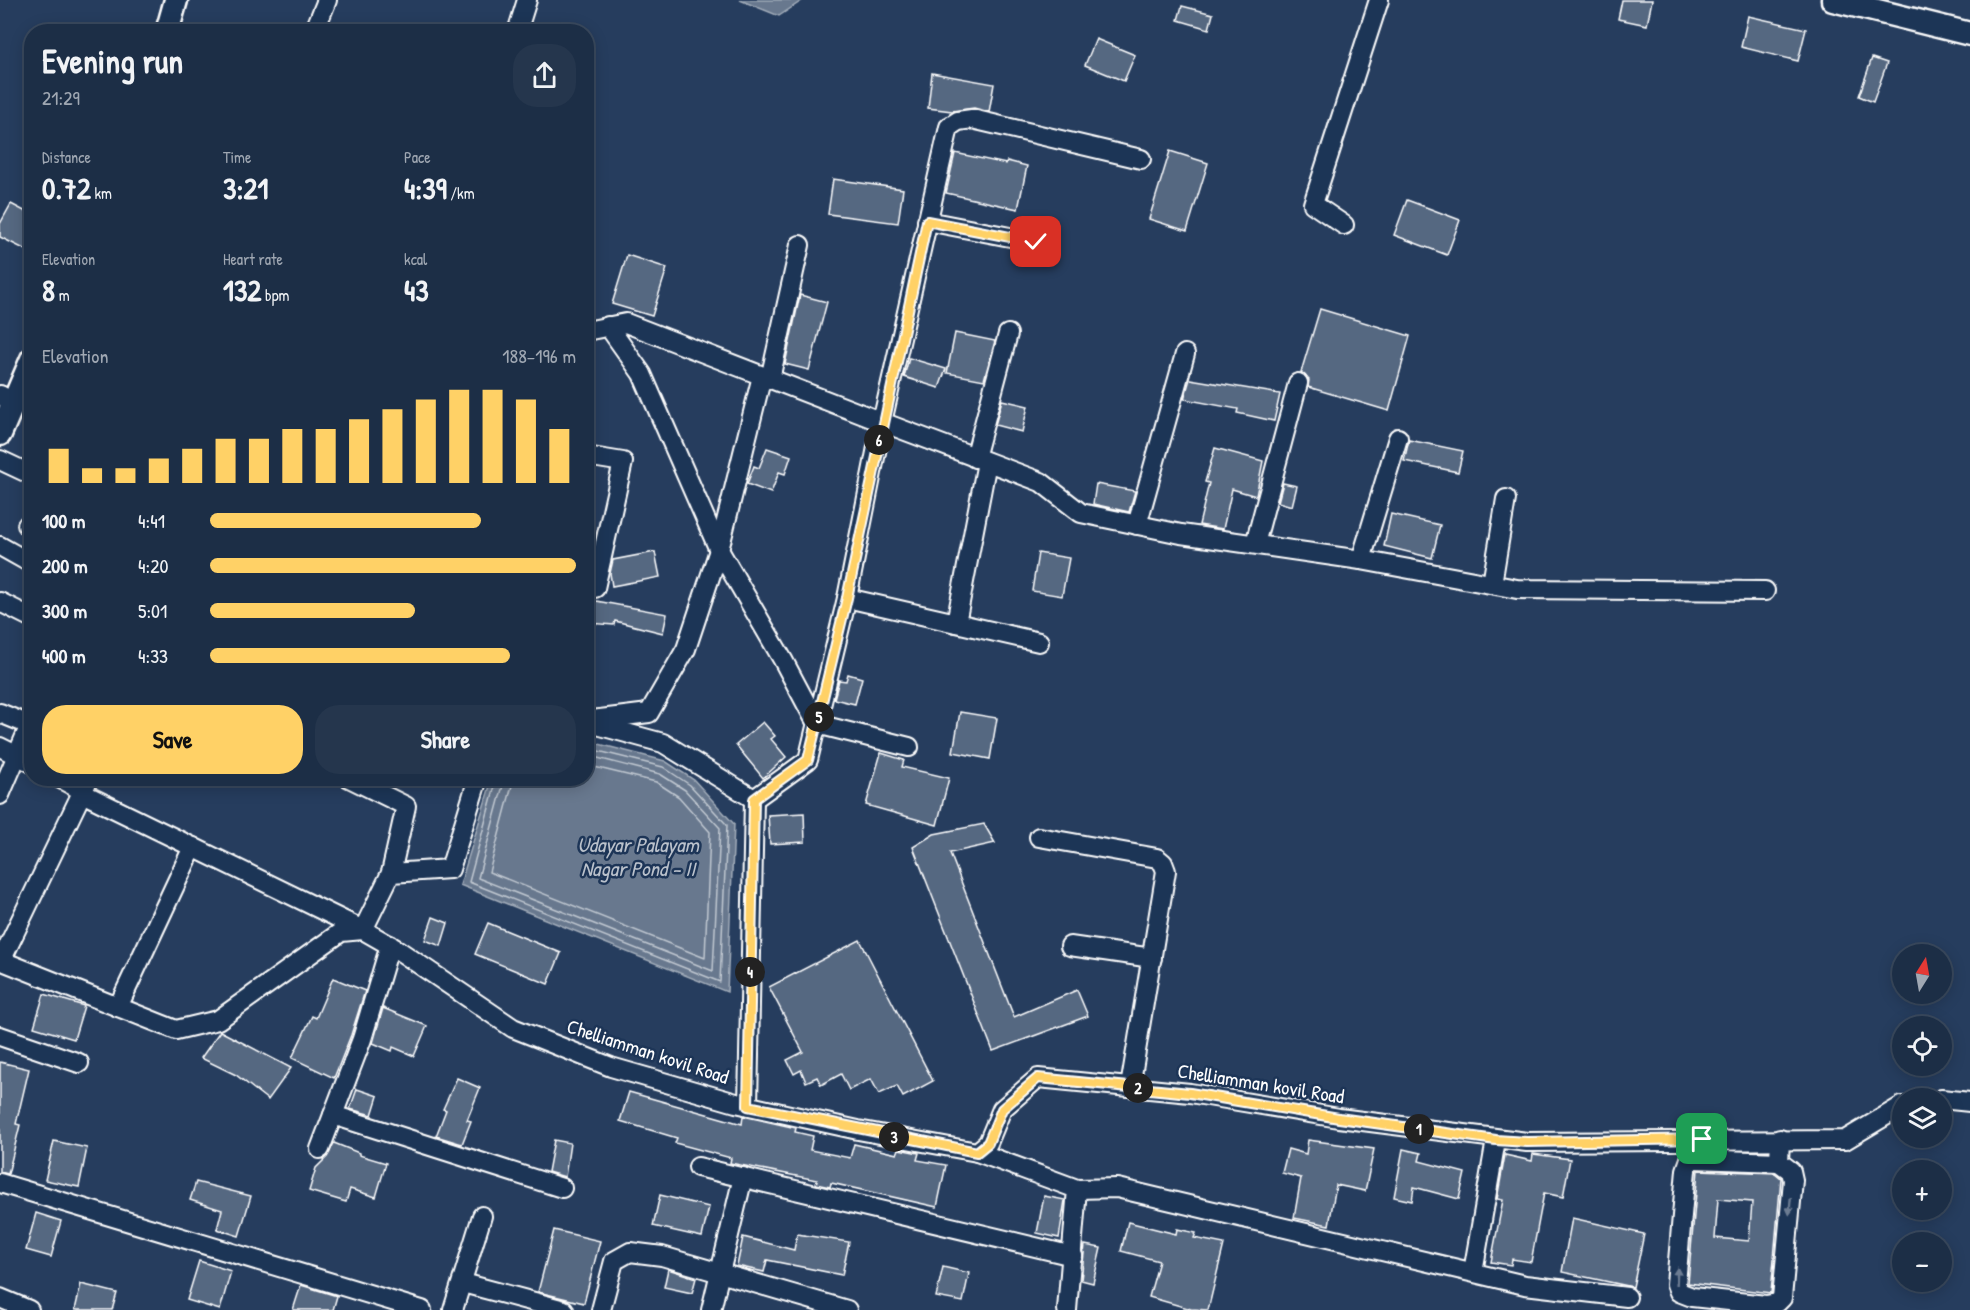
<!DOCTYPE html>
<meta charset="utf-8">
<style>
body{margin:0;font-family:"Patrick Hand",sans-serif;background:#25364d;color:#f1f3f6;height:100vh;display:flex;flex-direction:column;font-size:22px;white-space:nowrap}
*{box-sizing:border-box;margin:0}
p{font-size:20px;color:#a0a8b3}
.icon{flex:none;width:33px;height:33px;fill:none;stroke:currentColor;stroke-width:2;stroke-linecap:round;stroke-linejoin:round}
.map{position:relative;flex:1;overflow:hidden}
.side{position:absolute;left:24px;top:24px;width:570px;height:762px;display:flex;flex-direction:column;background:#1c2e46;border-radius:24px;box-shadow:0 3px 15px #0003,0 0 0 2px #3a4a5f}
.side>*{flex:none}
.needle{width:39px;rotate:11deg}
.buttons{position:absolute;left:1892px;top:944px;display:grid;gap:12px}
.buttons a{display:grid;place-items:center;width:60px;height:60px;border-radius:50%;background:#1c2e46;box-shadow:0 3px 15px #0003,0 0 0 2px #3a4a5f;font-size:30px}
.pin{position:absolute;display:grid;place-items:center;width:51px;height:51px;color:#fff;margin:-26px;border-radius:12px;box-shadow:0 3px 9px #0006}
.km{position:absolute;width:30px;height:30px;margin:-15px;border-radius:50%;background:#222;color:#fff;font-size:16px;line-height:30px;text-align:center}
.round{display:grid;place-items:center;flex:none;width:63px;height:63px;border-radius:24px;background:#25364d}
.headline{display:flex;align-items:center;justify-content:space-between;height:102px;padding:0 18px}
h1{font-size:33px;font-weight:700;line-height:45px}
.figures{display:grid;grid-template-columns:repeat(3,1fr);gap:9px;height:102px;padding:6px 18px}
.figures div{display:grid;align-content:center}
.figures b{font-size:30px;font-weight:700}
.figures small{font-size:16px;font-weight:400}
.figures p{font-size:16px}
.chart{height:168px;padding:12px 18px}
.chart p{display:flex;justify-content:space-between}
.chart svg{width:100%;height:108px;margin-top:6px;stroke:#ffd166;stroke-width:6}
.button{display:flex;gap:12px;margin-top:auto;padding:12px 18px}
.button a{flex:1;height:69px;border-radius:24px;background:#ffd166;color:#111;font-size:24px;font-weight:700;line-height:69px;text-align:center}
.button a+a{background:#25364d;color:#f1f3f6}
ul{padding:0 18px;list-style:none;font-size:20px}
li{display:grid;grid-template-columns:96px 72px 1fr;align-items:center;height:45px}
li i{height:15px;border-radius:8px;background:#ffd166}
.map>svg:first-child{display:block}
</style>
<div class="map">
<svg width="1970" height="1310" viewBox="0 0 1970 1310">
<rect width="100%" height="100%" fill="#263d5e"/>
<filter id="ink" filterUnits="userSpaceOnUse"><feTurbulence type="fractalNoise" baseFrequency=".0167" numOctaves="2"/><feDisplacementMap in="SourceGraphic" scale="12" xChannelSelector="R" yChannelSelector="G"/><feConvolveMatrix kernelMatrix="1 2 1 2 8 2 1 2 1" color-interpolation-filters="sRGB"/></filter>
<g filter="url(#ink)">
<g fill="#67788e" stroke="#a4aebb" stroke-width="1.5">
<polygon points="740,0 803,0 779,16"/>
<polygon points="587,741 665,761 694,780 734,824 727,992 460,885 492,779 586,778"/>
</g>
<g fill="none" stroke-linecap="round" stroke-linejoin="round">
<g stroke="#c2c9d2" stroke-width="1.5">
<polyline points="497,778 469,882 720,982 727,825 690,785 663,767 586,748"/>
<polyline points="505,778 478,878 713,971 720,828 685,790 660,774 586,755"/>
<polyline points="514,778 489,872 705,958 710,832 679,797 656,782 586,765"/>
</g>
</g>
<g fill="#556781" stroke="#fff" stroke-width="1.5" fill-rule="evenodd">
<polygon points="1622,0 1652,0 1647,25 1618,19"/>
<polygon points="1182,6 1213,14 1209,29 1178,20"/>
<polygon points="1748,16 1806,29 1798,61 1741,47"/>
<polygon points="1096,39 1135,55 1124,81 1085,65"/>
<polygon points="1872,58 1887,63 1873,102 1859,96"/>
<polygon points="932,73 994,84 989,112 974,108 952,111 928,108"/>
<polygon points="1170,151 1208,163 1187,231 1149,219"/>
<polygon points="955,153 1006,164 1007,161 1027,166 1018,209 946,193"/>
<polygon points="833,179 903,189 898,223 828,214"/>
<polygon points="1407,200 1460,220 1447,255 1394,235"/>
<polygon points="11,204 32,215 32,253 0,237 0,224"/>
<polygon points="627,255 667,268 652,316 612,304"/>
<polygon points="800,295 827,302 809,370 785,364"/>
<polygon points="1320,309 1410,336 1389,411 1308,387 1309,380 1301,372"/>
<polygon points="955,333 995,341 984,380 947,373"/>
<polygon points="909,358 946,369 939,388 904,377"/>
<polygon points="1190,379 1280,394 1274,421 1237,413 1238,409 1184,399"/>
<polygon points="1002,400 1028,406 1022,432 995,425"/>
<polygon points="1409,440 1463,451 1458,472 1404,461"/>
<polygon points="767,448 791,456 785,474 779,472 771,493 747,484 754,466 759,468"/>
<polygon points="1215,448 1263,461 1256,496 1232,489 1223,529 1199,525 1209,483 1205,482"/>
<polygon points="1283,483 1297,486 1292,506 1278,502"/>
<polygon points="1096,484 1135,491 1129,512 1093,504"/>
<polygon points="1391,514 1440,525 1432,558 1384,546"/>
<polygon points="655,552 660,577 612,586 610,573 613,560"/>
<polygon points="1038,553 1069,558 1062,596 1032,591"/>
<polygon points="591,600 667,614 663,633 615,621 614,625 589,623"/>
<polygon points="848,674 862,678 855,704 834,699 839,680 846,681"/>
<polygon points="960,712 997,718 990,759 953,752"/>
<polygon points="763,722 775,736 771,739 786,757 763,778 736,745"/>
<polygon points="881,753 904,760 902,767 949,778 937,825 866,805"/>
<polygon points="804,813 805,842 770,844 768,815"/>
<polygon points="984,824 995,843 950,853 1014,1017 1077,990 1088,1016 993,1051 913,847 934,834"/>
<polygon points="433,917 448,923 441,946 425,940"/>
<polygon points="488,923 561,953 548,984 475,954"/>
<polygon points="860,940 933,1081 903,1097 897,1086 879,1094 871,1079 849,1090 841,1074 821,1085 817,1077 806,1082 801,1070 794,1074 787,1060 803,1052 769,987"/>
<polygon points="333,978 365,991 351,1035 334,1078 292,1058 312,1016 316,1018"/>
<polygon points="44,994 84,1006 74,1039 34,1027"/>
<polygon points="383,1008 427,1026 414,1056 393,1047 392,1051 373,1043"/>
<polygon points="220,1031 291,1068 268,1100 236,1075 201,1058"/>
<polygon points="0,1062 29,1069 16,1124 20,1125 8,1174 0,1172"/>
<polygon points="457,1078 480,1088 467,1120 471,1121 462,1144 436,1136 446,1110 443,1109"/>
<polygon points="357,1089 378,1096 372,1115 350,1109"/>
<polygon points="629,1092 742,1124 743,1116 796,1128 795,1132 813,1136 810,1150 850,1158 854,1144 897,1154 899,1149 919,1153 917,1160 946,1165 937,1207 831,1183 830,1187 816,1184 817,1180 730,1163 731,1158 675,1143 677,1138 620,1121"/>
<polygon points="554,1140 570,1143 565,1177 548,1172"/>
<polygon points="1308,1140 1374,1149 1365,1191 1336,1185 1329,1225 1294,1218 1301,1178 1282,1173 1288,1149 1306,1154"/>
<polygon points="54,1141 87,1148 79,1187 45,1180"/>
<polygon points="334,1143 359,1153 359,1155 386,1163 376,1197 350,1189 346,1202 309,1191 316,1168 327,1157"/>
<polygon points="1403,1149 1421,1153 1419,1161 1465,1173 1459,1199 1414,1187 1412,1201 1394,1197"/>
<polygon points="1533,1154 1570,1159 1563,1197 1544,1193 1531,1262 1512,1259 1511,1265 1491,1262 1503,1200 1497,1199 1505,1155 1532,1161"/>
<path d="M1698,1170L1775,1173L1781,1178L1771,1293L1688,1283ZM1718,1199L1752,1202L1749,1241L1715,1238Z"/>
<polygon points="196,1182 251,1196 239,1236 217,1229 222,1210 190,1200"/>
<polygon points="660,1195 709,1207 702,1237 653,1226"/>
<polygon points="1044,1196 1065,1200 1059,1238 1037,1233"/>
<polygon points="36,1213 61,1221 51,1257 26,1250"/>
<polygon points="1572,1218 1644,1234 1633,1287 1562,1272"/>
<polygon points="1128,1222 1176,1234 1177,1229 1196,1233 1194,1238 1224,1244 1208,1310 1191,1309 1149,1297 1159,1261 1121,1251"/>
<polygon points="554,1230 600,1241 584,1303 538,1292"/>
<polygon points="797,1234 849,1242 842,1275 767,1260 764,1272 737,1266 743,1237 794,1250"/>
<polygon points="1085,1245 1101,1248 1093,1283 1081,1280"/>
<polygon points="199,1261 231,1271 220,1310 187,1300"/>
<polygon points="943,1267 969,1273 963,1302 936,1297"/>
<polygon points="668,1269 696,1278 692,1293 664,1287"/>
<polygon points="81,1284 117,1293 112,1310 75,1310"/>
<polygon points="301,1285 337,1296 333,1310 293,1310"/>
</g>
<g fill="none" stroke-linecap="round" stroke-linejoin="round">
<g stroke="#fff" stroke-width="22">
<g id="minor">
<polyline points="314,32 327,0"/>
<polyline points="517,32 527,0"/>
<polyline points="1141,159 972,119 958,121 949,127 882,422 1041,482 1081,513 1181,534 1361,560 1517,589 1765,591"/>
<polyline points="927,221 1036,242"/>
<polyline points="1344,225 1313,204 1379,0"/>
<polyline points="608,326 642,374 719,550 783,660 817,724 909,747"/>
<polyline points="586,331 626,323 882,422 847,598 808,760 754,799 663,743 586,722"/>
<polyline points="770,379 800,245"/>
<polyline points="0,395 13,402"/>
<polyline points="586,456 623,462 595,588"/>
<polyline points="975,458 1008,334"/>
<polyline points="0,460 32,475"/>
<polyline points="27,525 32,527"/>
<polyline points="1137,525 1185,354"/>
<polyline points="1255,544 1298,383"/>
<polyline points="0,546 32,564"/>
<polyline points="1361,560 1398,438"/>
<polyline points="1492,584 1506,499"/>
<polyline points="847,598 1039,642"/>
<polyline points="0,602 32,618"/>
<polyline points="956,623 987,462"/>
<polyline points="0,713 32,726"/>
<polyline points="592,720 649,713 686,649 719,550 762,376"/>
<polyline points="0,747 32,763"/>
<polyline points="59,778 83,791"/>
<polyline points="349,778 406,806 391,873"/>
<polyline points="82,793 363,930 398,950 513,1028 611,1067 736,1103 858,1130 977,1152 988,1143 1002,1109 1038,1078 1190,1093 1339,1118 1527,1142 1845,1140 1902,1106"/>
<polyline points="0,795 30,725"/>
<polyline points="1039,837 1157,858 1163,863 1166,871 1130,1087"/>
<polyline points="363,930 391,873 450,869 478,778"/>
<polyline points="1070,946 1152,958"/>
<polyline points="0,960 176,1030 218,1020 341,932 363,930"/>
<polyline points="1,961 89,778"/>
<polyline points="118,1007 193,847"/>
<polyline points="0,1036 79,1063"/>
<polyline points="1941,1099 1970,1102"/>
<polyline points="748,1106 754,799"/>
<polyline points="333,1115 562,1188"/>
<polyline points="1702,1139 1698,1156 1690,1159 1686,1170 1676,1284 1679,1292 1692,1297 1766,1305 1777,1303 1782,1298 1793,1180 1791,1171 1779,1162 1780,1139"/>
<polyline points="320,1149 362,1039 390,945"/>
<polyline points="977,1152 1077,1189 1067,1310"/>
<polyline points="1695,1159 1779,1162"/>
<polyline points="698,1167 1073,1256"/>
<polyline points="0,1183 422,1310"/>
<polyline points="1077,1189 1117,1188 1525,1285 1627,1297"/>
<polyline points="1473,1272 1496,1140"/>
<polyline points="463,1283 564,1310"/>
<polyline points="0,1298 29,1310"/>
<polyline points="453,1310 482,1216"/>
<polyline points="601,1310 614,1261 630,1252 662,1256 847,1310"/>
<polyline points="711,1310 743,1177"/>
</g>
</g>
<g stroke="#fff" stroke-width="27">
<g id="tertiary">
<polyline points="1833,0 1970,34"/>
<polyline points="167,32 176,0"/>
<polyline points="0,434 32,359"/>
</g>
</g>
<use href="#minor" stroke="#1d3557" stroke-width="18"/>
<use href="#tertiary" stroke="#1d3557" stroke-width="22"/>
</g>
<defs><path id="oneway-solid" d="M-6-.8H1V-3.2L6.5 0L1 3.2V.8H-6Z" transform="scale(1.5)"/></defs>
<g fill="#6c7c92">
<use href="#oneway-solid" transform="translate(1790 1206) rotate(95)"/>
<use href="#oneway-solid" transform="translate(1677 1276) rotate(-88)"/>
</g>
</g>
<g fill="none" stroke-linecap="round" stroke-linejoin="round" filter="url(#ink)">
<g stroke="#fff" stroke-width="12">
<polyline id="route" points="1036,242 927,221 847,598 808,760 754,799 748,1106 977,1152 988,1143 1002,1109 1038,1078 1190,1093 1339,1118 1496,1140 1527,1142 1702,1139"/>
</g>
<use href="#route" stroke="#ffd166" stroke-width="8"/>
</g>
<g text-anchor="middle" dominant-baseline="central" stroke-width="5" stroke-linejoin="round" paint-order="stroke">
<g font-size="20" fill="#fff" stroke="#1d3557">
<text transform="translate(648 1051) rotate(18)">Chelliamman kovil Road</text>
<text transform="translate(1261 1083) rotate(9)">Chelliamman kovil Road</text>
</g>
<g font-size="21" font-style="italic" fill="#bbc2cc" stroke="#1d3557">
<text x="638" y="844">Udayar Palayam<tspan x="638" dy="24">Nagar Pond - II</tspan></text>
</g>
</g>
</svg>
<div class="buttons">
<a><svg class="needle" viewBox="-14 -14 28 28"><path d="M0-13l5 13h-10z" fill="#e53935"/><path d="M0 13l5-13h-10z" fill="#a0a8b3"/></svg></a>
<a><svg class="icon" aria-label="locate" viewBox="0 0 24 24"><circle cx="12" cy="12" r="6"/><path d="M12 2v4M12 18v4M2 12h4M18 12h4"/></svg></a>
<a><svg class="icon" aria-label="layers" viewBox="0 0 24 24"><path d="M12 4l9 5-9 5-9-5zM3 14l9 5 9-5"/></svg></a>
<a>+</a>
<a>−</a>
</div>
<div class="pin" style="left:1702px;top:1139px;background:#1e9e55"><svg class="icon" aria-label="arrive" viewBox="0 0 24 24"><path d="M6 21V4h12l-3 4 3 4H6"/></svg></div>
<div class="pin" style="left:1036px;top:242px;background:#d93025"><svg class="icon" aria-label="check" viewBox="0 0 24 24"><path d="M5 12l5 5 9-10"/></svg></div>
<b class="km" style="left:1419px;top:1129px">1</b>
<b class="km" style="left:1138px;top:1088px">2</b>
<b class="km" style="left:894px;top:1137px">3</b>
<b class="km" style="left:750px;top:972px">4</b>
<b class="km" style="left:819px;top:717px">5</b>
<b class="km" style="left:879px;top:440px">6</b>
<section class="side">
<div class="headline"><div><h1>Evening run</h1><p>21:29</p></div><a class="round"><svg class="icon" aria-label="share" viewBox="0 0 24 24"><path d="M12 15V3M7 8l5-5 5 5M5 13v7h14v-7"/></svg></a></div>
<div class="figures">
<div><p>Distance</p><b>0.72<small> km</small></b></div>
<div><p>Time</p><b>3:21</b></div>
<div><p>Pace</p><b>4:39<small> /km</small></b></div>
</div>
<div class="figures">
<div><p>Elevation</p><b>8<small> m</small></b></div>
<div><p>Heart rate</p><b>132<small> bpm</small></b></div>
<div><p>kcal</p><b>43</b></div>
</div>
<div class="chart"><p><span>Elevation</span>188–196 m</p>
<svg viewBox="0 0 160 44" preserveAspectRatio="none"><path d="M5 44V30M15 44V38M25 44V38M35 44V34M45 44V30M55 44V26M65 44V26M75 44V22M85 44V22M95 44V18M105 44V14M115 44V10M125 44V6M135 44V6M145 44V10M155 44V22"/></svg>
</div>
<ul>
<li><b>100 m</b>4:41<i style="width:74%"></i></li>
<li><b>200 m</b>4:20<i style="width:100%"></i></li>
<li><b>300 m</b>5:01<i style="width:56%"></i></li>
<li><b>400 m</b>4:33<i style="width:82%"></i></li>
</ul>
<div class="button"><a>Save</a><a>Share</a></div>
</section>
</div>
